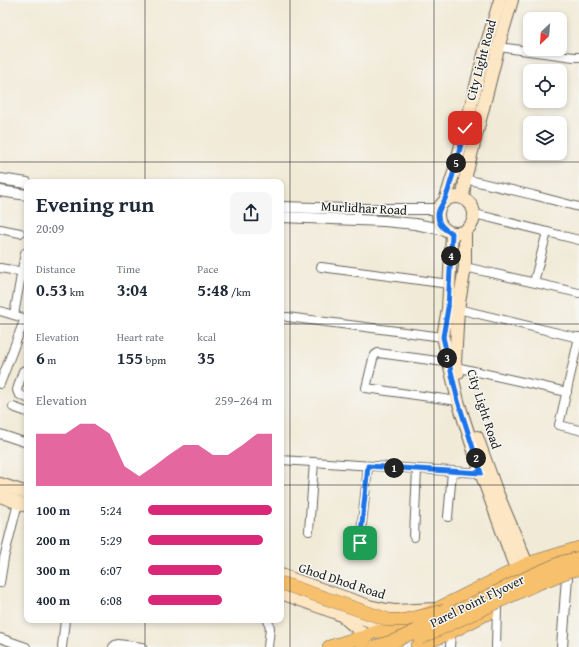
<!DOCTYPE html>
<meta charset="utf-8">
<style>
body{margin:0;font-family:"Gentium Book Plus",serif;background:#f6f6f7;color:#1f2937;height:100vh;display:flex;flex-direction:column;font-size:15px;white-space:nowrap}
*{box-sizing:border-box;margin:0}
p{font-size:13px;color:#747a83}
.icon{flex:none;width:22px;height:22px;fill:none;stroke:currentColor;stroke-width:2;stroke-linecap:round;stroke-linejoin:round}
.map{position:relative;flex:1;overflow:hidden}
.sheet{position:absolute;left:24px;top:179px;width:260px;height:444px;display:flex;flex-direction:column;background:#fff;border-radius:8px;box-shadow:0 2px 6px #0003}
.sheet>*{flex:none}
.needle{width:26px;rotate:205deg}
.fabs{position:absolute;left:523px;top:12px;display:grid;gap:8px}
.fabs a{display:grid;place-items:center;width:44px;height:44px;border-radius:8px;background:#fff;box-shadow:0 2px 6px #0003;font-size:20px}
.pin{position:absolute;display:grid;place-items:center;width:34px;height:34px;color:#fff;margin:-17px;border-radius:8px;box-shadow:0 2px 6px #0006}
.km{position:absolute;width:20px;height:20px;margin:-10px;border-radius:50%;background:#222;color:#fff;font-size:11px;line-height:20px;text-align:center}
.round{display:grid;place-items:center;flex:none;width:42px;height:42px;border-radius:8px;background:#f6f6f7}
.summary{display:flex;align-items:center;justify-content:space-between;height:68px;padding:0 12px}
h1{font-size:22px;font-weight:600;line-height:30px}
.stats{display:grid;grid-template-columns:repeat(3,1fr);gap:6px;height:68px;padding:4px 12px}
.stats div{display:grid;align-content:center}
.stats b{font-size:17px;font-weight:600}
.stats small{font-size:11px;font-weight:400}
.stats p{font-size:11px}
.chart{height:112px;padding:8px 12px}
.chart p{display:flex;justify-content:space-between}
.chart svg{width:100%;height:72px;margin-top:4px;fill:#db2777;opacity:.7}
ul{padding:0 12px;list-style:none;font-size:13px}
li{display:grid;grid-template-columns:64px 48px 1fr;align-items:center;height:30px}
li i{height:10px;border-radius:5px;background:#db2777}
.map>svg:first-child{display:block}
</style>
<div class="map">
<svg width="579" height="647" viewBox="0 0 579 647">
<rect width="100%" height="100%" fill="#f6f6f2"/>
<filter id="ink" filterUnits="userSpaceOnUse"><feTurbulence type="fractalNoise" baseFrequency=".025" numOctaves="2"/><feDisplacementMap in="SourceGraphic" scale="8" xChannelSelector="R" yChannelSelector="G"/><feConvolveMatrix kernelMatrix="1 2 1 2 8 2 1 2 1" color-interpolation-filters="sRGB"/></filter>
<filter id="wash" filterUnits="userSpaceOnUse"><feTurbulence type="fractalNoise" baseFrequency=".012" numOctaves="4" result="noise"/><feDisplacementMap in="SourceGraphic" scale="16" xChannelSelector="R" yChannelSelector="G"/><feGaussianBlur stdDeviation="0.9" result="paint"/><feColorMatrix in="noise" values="0 0 0 0 0 0 0 0 0 0 0 0 0 0 0 0 0 1.4 0 .05"/><feComposite in="paint" operator="in"/></filter>
<g filter="url(#wash)">
<rect width="100%" height="100%" fill="#f1ead7"/>
</g>
<g filter="url(#ink)">
<g fill="none" stroke-linecap="round" stroke-linejoin="round">
<g stroke="#67645d" stroke-width="10">
<g id="minor">
<polyline points="498,47 574,57 579,57"/>
<polyline points="465,179 533,195 579,207"/>
<polyline points="475,214 579,240"/>
<polyline points="0,229 20,233"/>
<polyline points="321,267 449,284"/>
<polyline points="465,267 579,293"/>
<polyline points="0,268 18,271"/>
<polyline points="534,282 547,232"/>
<polyline points="458,309 579,338"/>
<polyline points="0,311 27,319"/>
<polyline points="14,315 25,253"/>
<polyline points="287,317 443,337"/>
<polyline points="452,363 378,353 375,355 373,359 366,388 458,401"/>
<polyline points="456,367 567,392"/>
<polyline points="27,369 23,371 17,390 18,393 20,395 27,398"/>
<polyline points="0,384 25,318"/>
<polyline points="13,407 27,412"/>
<polyline points="579,430 559,425 579,337"/>
<polyline points="0,434 27,443"/>
<polyline points="281,460 481,473"/>
<polyline points="448,517 452,472"/>
<polyline points="309,531 314,462"/>
<polyline points="414,537 417,469"/>
<polyline points="360,543 368,466"/>
<polyline points="0,583 4,558 18,503"/>
<polyline points="0,638 26,647"/>
<polyline points="62,647 65,620"/>
<polyline points="113,647 115,645 118,644 142,647"/>
<polyline points="268,647 270,628 268,620"/>
<polyline points="450,647 451,632"/>
<polyline points="496,647 497,608"/>
</g>
</g>
<g stroke="#67645d" stroke-width="12">
<g id="tertiary">
<polyline points="0,179 27,183"/>
<polyline points="0,191 27,195"/>
<polyline points="281,207 349,209 439,209"/>
<polyline points="281,217 384,221 415,224 445,230"/>
<polyline points="562,647 567,577"/>
</g>
</g>
<g stroke="#67645d" stroke-width="14">
<g id="secondary">
<circle cx="456" cy="215" r="18"/>
<polyline points="463,198 465,179 500,41 512,0"/>
<polyline points="445,201 454,172 488,39 500,0"/>
<polyline points="452,233 448,308 443,337 458,401 481,473 516,569 521,576"/>
<polyline points="458,373 455,363 458,309 465,267 465,231"/>
<polyline points="477,437 496,490 527,564"/>
<polyline points="0,484 27,493"/>
<polyline points="0,496 27,506"/>
<polyline points="281,575 369,606 387,610 395,611 436,609"/>
<polyline points="281,593 334,612 341,615 366,636"/>
<polyline points="341,614 356,616 378,624 382,632"/>
</g>
</g>
<g stroke="#67645d" stroke-width="14">
<g id="primary">
<polyline points="384,633 437,609 527,564 579,548"/>
<polyline points="329,647 355,639 365,637"/>
<path d="M362,647C364,632 380,625 390,638"/>
<polyline points="417,647 451,632 488,613"/>
</g>
</g>
<use href="#minor" stroke="#fff" stroke-width="8"/>
<use href="#tertiary" stroke="#fff" stroke-width="10"/>
<use href="#secondary" stroke="#fce6c4" stroke-width="12"/>
<use href="#primary" stroke="#f7c06c" stroke-width="13"/>
<g stroke="#67645d" stroke-width="14" stroke-linecap="butt">
<g id="primary-bridge">
<polyline points="281,583 389,620 405,620 444,611"/>
<polyline points="420,638 534,585 569,571 579,569"/>
<polyline points="375,647 397,640 526,578 563,562 579,558"/>
</g>
</g>
<use href="#primary-bridge" stroke="#f7c06c" stroke-width="13"/>
</g>
</g>
<g fill="none" stroke-linecap="round" stroke-linejoin="round" filter="url(#ink)">
<g stroke="#fff" stroke-width="8">
<path id="route" d="M360,543L368,466L481,473L458,401L443,337L448,308L452,233C444,230 438,224 438,215C438,208 443,205 445,199C447,194 449,189 450,184C456,166 460,147 465,128"/>
</g>
<use href="#route" stroke="#1a73e8" stroke-width="5"/>
</g>
<path fill="none" stroke="#1c1c1c" stroke-width="1" stroke-opacity="0.55" d="M145,0V182M290,0V647M434,0V647M0,162H579M0,324H27M281,324H579M0,485H27M281,485H579M145,620V647"/>
<g text-anchor="middle" dominant-baseline="central" stroke-width="3" stroke-linejoin="round" paint-order="stroke">
<g font-size="13" fill="#1c1c1c" stroke="#f6f6f2">
<text transform="translate(481 60) rotate(-75)">City Light Road</text>
<text transform="translate(364 208) rotate(3)">Murlidhar Road</text>
<text transform="translate(484 409) rotate(72)">City Light Road</text>
<text transform="translate(342 581) rotate(18)">Ghod Dhod Road</text>
<text transform="translate(477 601) rotate(-26)">Parel Point Flyover</text>
</g>
</g>
</svg>
<div class="fabs">
<a><svg class="needle" viewBox="-14 -14 28 28"><path d="M0-13l5 13h-10z" fill="#e53935"/><path d="M0 13l5-13h-10z" fill="#747a83"/></svg></a>
<a><svg class="icon" aria-label="locate" viewBox="0 0 24 24"><circle cx="12" cy="12" r="6"/><path d="M12 2v4M12 18v4M2 12h4M18 12h4"/></svg></a>
<a><svg class="icon" aria-label="layers" viewBox="0 0 24 24"><path d="M12 4l9 5-9 5-9-5zM3 14l9 5 9-5"/></svg></a>
</div>
<div class="pin" style="left:360px;top:543px;background:#1e9e55"><svg class="icon" aria-label="arrive" viewBox="0 0 24 24"><path d="M6 21V4h12l-3 4 3 4H6"/></svg></div>
<div class="pin" style="left:465px;top:128px;background:#d93025"><svg class="icon" aria-label="check" viewBox="0 0 24 24"><path d="M5 12l5 5 9-10"/></svg></div>
<b class="km" style="left:394px;top:468px">1</b>
<b class="km" style="left:476px;top:458px">2</b>
<b class="km" style="left:447px;top:358px">3</b>
<b class="km" style="left:451px;top:256px">4</b>
<b class="km" style="left:456px;top:163px">5</b>
<section class="sheet">
<div class="summary"><div><h1>Evening run</h1><p>20:09</p></div><a class="round"><svg class="icon" aria-label="share" viewBox="0 0 24 24"><path d="M12 15V3M7 8l5-5 5 5M5 13v7h14v-7"/></svg></a></div>
<div class="stats">
<div><p>Distance</p><b>0.53<small> km</small></b></div>
<div><p>Time</p><b>3:04</b></div>
<div><p>Pace</p><b>5:48<small> /km</small></b></div>
</div>
<div class="stats">
<div><p>Elevation</p><b>6<small> m</small></b></div>
<div><p>Heart rate</p><b>155<small> bpm</small></b></div>
<div><p>kcal</p><b>35</b></div>
</div>
<div class="chart"><p><span>Elevation</span>259–264 m</p>
<svg viewBox="0 0 160 44" preserveAspectRatio="none"><path d="M0 44V12L10 12L20 12L30 6L40 6L50 12L60 32L70 38L80 32L90 25L100 19L110 19L120 25L130 25L140 19L150 12L160 12V44z"/></svg>
</div>
<ul>
<li><b>100 m</b>5:24<i style="width:100%"></i></li>
<li><b>200 m</b>5:29<i style="width:93%"></i></li>
<li><b>300 m</b>6:07<i style="width:60%"></i></li>
<li><b>400 m</b>6:08<i style="width:60%"></i></li>
</ul>
</section>
</div>
